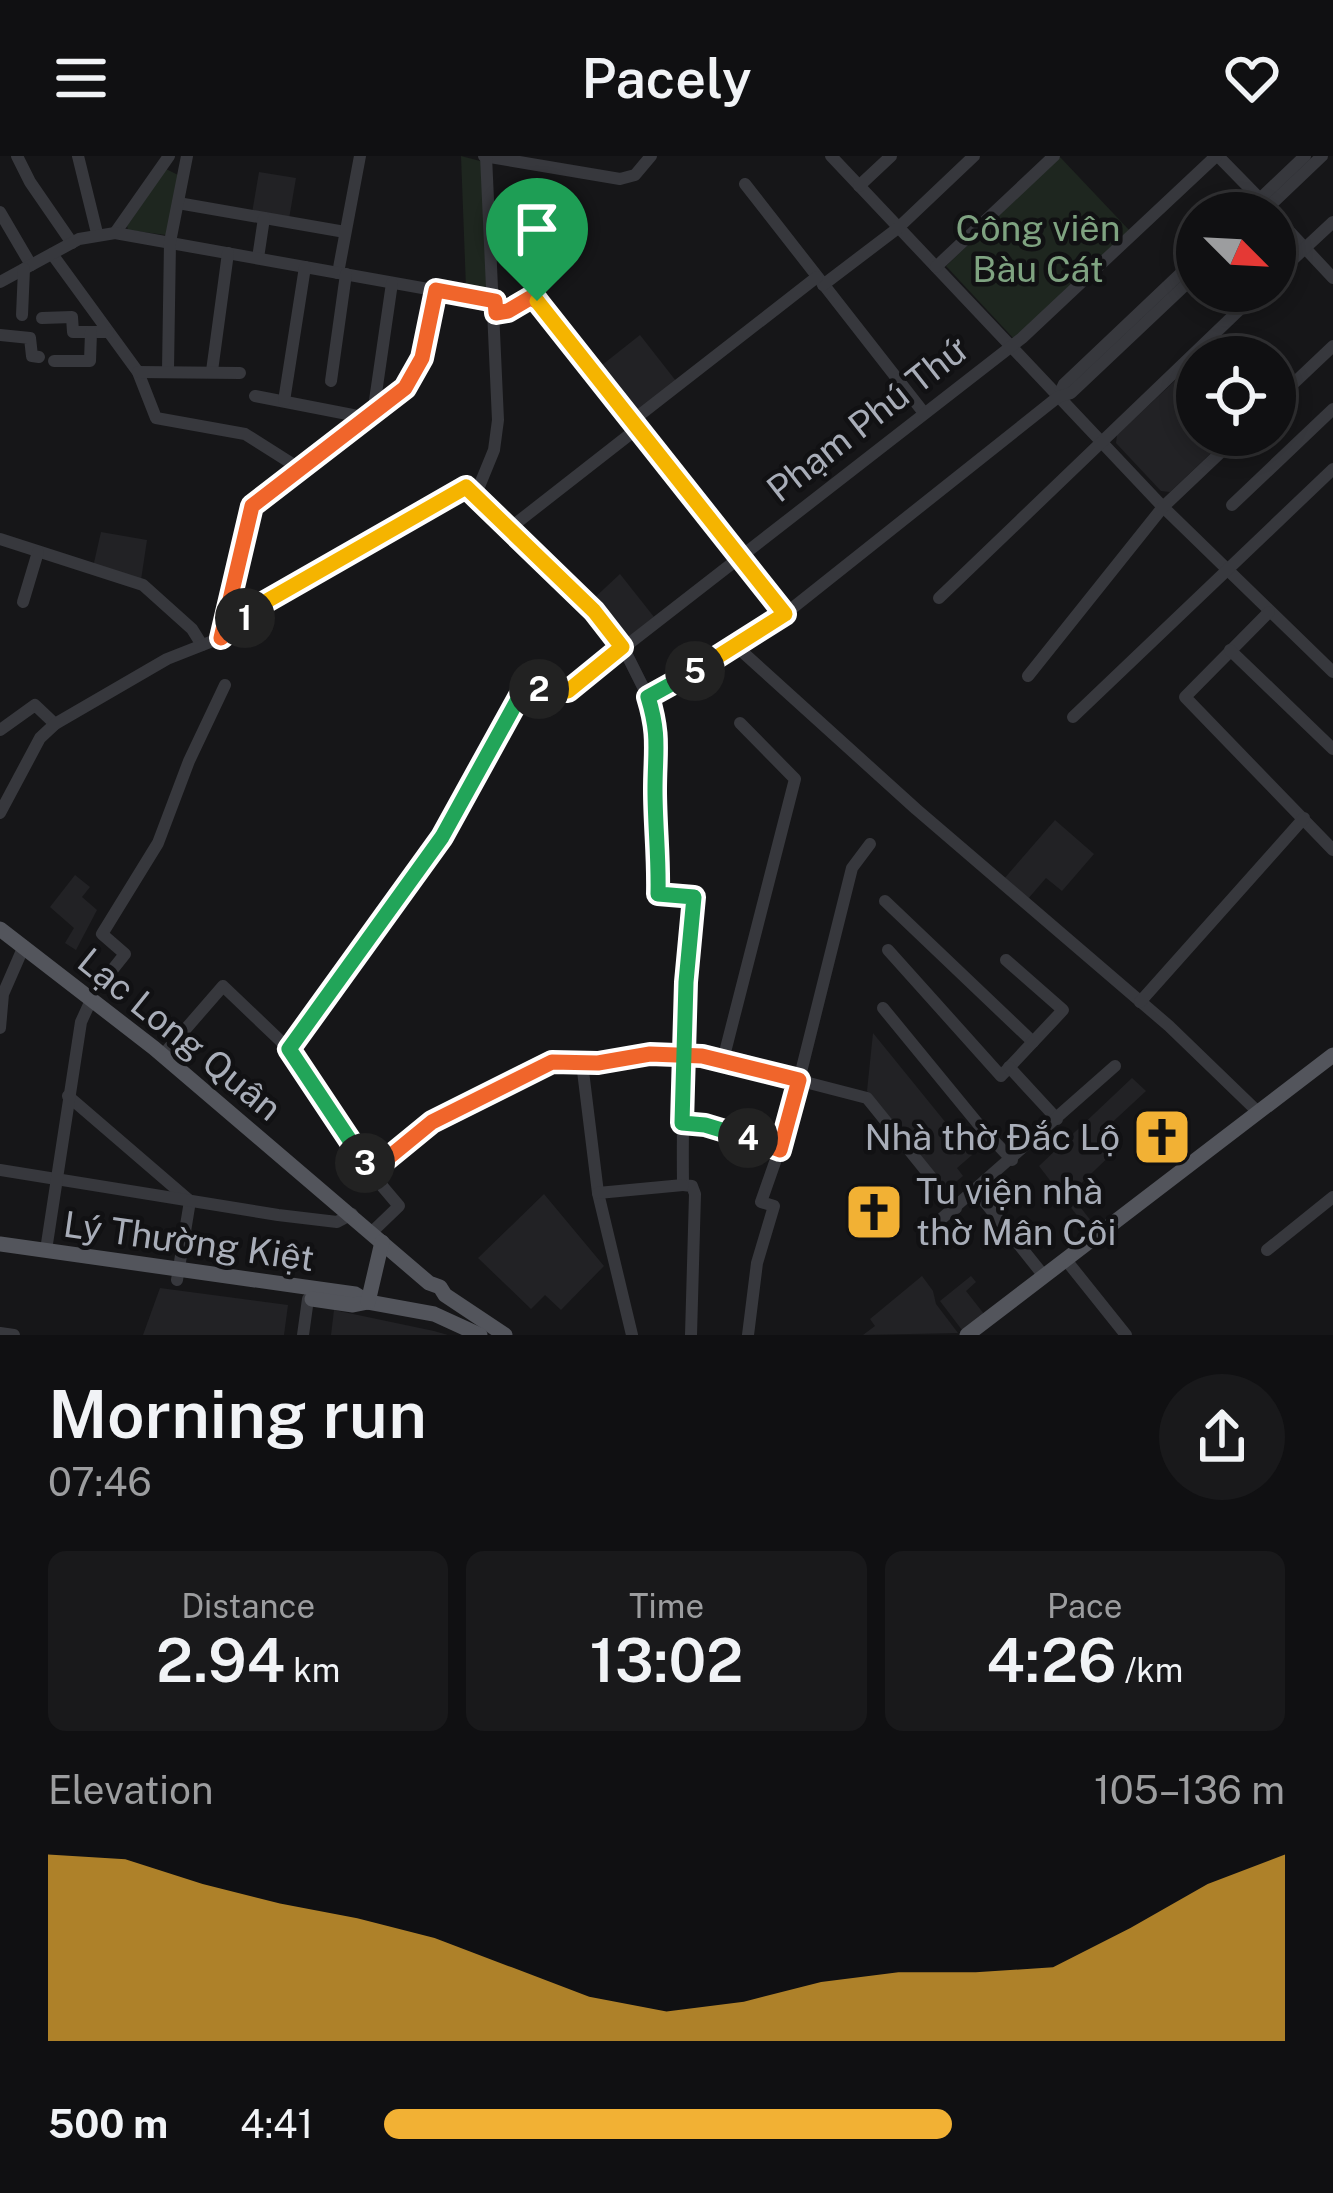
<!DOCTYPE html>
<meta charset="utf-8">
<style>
body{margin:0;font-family:"Public Sans",sans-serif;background:#19191b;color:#f1f3f6;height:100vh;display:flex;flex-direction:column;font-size:45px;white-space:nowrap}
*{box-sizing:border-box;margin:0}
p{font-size:39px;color:#9c9d9f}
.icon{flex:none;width:66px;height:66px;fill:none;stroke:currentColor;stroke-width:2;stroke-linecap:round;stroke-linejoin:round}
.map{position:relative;height:1179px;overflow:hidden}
.drawer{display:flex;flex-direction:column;background:#101012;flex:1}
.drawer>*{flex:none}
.needle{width:78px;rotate:114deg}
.controls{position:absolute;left:1176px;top:36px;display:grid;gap:24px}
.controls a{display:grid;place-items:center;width:120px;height:120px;border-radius:50%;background:#101012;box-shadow:0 6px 18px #0003,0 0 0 3px #303032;font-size:60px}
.pin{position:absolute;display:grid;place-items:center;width:102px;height:102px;color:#fff;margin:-123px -51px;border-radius:50% 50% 50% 0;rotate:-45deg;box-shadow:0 0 12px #0007}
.pin .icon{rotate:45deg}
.km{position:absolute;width:60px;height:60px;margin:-30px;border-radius:50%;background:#222;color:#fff;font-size:33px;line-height:60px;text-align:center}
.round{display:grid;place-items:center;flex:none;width:126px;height:126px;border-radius:63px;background:#19191b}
.overview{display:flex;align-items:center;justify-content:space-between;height:204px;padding:0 48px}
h1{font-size:66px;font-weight:600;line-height:90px}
.figures{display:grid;grid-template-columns:repeat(3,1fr);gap:18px;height:204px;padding:12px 48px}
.figures div{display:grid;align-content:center;border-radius:18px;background:#19191b;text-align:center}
.figures b{font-size:60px;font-weight:600}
.figures small{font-size:33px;font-weight:400}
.figures p{font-size:33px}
.chart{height:336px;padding:24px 48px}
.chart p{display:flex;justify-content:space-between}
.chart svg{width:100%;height:216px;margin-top:12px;fill:#f2b134;opacity:.7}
ul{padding:0 48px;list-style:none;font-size:39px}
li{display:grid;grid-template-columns:192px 144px 1fr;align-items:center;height:90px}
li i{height:30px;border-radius:15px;background:#f2b134}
header{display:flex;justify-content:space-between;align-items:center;height:156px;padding:0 48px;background:#101012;font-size:54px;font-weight:600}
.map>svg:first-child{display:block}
</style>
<header><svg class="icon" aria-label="menu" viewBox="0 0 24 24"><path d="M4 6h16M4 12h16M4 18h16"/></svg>Pacely<svg class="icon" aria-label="heart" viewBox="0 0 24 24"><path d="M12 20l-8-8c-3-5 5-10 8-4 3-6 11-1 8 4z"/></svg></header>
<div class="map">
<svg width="1333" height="1179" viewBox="0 0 1333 1179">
<rect width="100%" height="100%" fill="#161618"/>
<g fill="#222225">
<polygon points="259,16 296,22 289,63 252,57"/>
<polygon points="640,179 676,225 633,259 597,213"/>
<polygon points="1197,204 1197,279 1230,279 1170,336 1161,335 1116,287 1117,279"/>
<polygon points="101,376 147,384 141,424 93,411"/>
<polygon points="620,418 654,461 623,485 590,446"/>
<polygon points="1055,664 1094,698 1062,735 1046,722 1027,744 1003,724"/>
<polygon points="75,719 90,731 82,741 97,754 76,794 65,787 74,772 50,751"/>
<polygon points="873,877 972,999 957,1012 963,1020 946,1034 867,935"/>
<polygon points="1132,922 1146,935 1105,973 1121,989 1070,1038 1095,1070 1089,1075 1039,1010"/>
<polygon points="544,1038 604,1110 561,1154 545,1139 531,1153 478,1102"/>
<polygon points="922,1120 933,1135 936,1148 958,1177 863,1179 875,1170 870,1163"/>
<polygon points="971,1120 976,1126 966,1135 984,1158 962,1174 940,1145"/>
<polygon points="160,1132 288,1149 284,1179 143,1179"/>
<polygon points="334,1154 434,1175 448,1179 331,1179"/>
</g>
<g fill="#1e261f">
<polygon points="461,0 484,6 488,129 485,134 466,132"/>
<polygon points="1060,1 1130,75 1015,184 946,110"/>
<polygon points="166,13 178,19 166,79 128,74 127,70"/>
</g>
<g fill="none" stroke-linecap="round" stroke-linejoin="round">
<g stroke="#37383d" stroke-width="12">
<polyline points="17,0 30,26 72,87"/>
<polyline points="78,0 97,77"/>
<polyline points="484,0 620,23 635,19 651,0"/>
<polyline points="831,0 1163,351 1333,516"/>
<polyline points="1218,0 1264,47"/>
<polyline points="745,28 924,257"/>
<polyline points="859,30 891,0"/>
<polyline points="178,47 345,76"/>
<polyline points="0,56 31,109"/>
<polyline points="1245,57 1305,0"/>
<polyline points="1262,57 1322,0"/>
<polyline points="1275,60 1333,122"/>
<polyline points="115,77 169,0"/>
<polyline points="52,98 138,216 156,262 245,278 302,314"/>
<polyline points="258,102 264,62"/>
<polyline points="936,111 1054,0"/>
<polyline points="338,117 360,0"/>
<polyline points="1275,120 1333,66"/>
<polyline points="0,126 79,83 115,77 495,145"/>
<polyline points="823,129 898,72 974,0"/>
<polyline points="496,157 506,156 529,143 537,145 785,458"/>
<polyline points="22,159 24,113"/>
<polyline points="42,162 72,161 73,176 108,176"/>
<polyline points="0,179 30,182 32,200 39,201"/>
<polyline points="54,205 90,205 91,176"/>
<polyline points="168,214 170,86 187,0"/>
<polyline points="212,215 228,97"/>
<polyline points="138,216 240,217"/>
<polyline points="331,225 346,118"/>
<polyline points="255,240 368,262"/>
<polyline points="1058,241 1064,228 1197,102"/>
<polyline points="284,245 305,111"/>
<polyline points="1275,245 1333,190"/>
<polyline points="373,258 392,127"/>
<polyline points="632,265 817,121"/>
<polyline points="476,338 494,294 498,264 486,0"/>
<polyline points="1232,349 1333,253"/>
<polyline points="510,372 638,272"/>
<polyline points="0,383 143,429 192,473 202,489"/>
<polyline points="939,442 1259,135"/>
<polyline points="23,446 38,396"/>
<polyline points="1269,456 1185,541 1333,694"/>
<polyline points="221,482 252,351 408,228 423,197 436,134"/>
<polyline points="737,491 916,653 1169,870 1258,956"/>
<polyline points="1230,494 1333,593"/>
<polyline points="1028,520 1163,351 1239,279"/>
<polyline points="648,541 737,491 785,458 1058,241 1071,237 1197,118"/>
<polyline points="1073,561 1333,313"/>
<polyline points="0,574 35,549 55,568"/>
<path d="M0,657L40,582L55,568L167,503L228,479L253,454L461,332L471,333L603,465L623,491L648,541L657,571L659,598L655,631L658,738L694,741C685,837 682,932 683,1029L692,1030L695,1038L691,1179"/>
<polyline points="885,745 1033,886"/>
<polyline points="888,794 1001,920 1063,854 1006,804"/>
<polyline points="113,813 125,798 102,778 158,687 189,605 225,529"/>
<polyline points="1140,846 1304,662"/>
<polyline points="883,852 979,969 1012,1004"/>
<polyline points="0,872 3,838 24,790"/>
<polyline points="289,893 442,681 524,535 531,532 568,535 1022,182 1216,0"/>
<polyline points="163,899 223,830 289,893 371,1017 399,1050 372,1076"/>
<polyline points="723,904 795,623 740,567"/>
<polyline points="582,907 598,1037 632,1179"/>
<polyline points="1009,911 1057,963"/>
<polyline points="68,940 190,1045 177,1124"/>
<polyline points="682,967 713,971 780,994"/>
<polyline points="0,1014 278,1059 337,1066 352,1058"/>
<polyline points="371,1017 432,966 545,908 598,907 650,898 708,901 867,942 956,1052"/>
<polyline points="976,1035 1044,1120"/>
<polyline points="598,1037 683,1029"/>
<polyline points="923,1079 1115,910"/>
<polyline points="46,1094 81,866 92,842"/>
<polyline points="1267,1094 1333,1041"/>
<polyline points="1066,1104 1126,1179"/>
<polyline points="0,1177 14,1179"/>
<polyline points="303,1179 308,1143"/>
<polyline points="748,1179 757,1107 774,1050 761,1046 787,972 852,712 870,688"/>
</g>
<g stroke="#53555c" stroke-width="15">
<polyline points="0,773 154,892 429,1127 440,1131 445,1139 505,1179"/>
<polyline points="0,1088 355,1138 368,1146 434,1158 480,1179"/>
<polyline points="312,1143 353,1149 368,1146"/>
<polyline points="368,1146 382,1086"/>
<polyline points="967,1179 1333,899"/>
</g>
</g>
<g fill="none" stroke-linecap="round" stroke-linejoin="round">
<g stroke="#fff" stroke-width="24">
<polyline id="split-1" points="245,462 221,482 252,350 405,232 422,202 436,134 495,145 496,157 508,155 530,142 537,145"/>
</g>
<g stroke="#fff" stroke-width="24">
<polyline id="split-2" points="245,462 265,446 466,331 594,455 622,491 568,535 539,533"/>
</g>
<g stroke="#fff" stroke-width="24">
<polyline id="split-3" points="365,1007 289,893 442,681 522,536 539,533"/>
</g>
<g stroke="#fff" stroke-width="24">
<polyline id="split-4" points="365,1007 371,1016 432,966 552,906 598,907 650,898 702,900 799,924 780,994 748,982"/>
</g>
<g stroke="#fff" stroke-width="24">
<path id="split-5" d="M695,515L648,541C660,580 655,595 655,634C655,668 659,703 658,738L694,741L686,826L682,967L705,969L748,982"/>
</g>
<g stroke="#fff" stroke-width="24">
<polyline id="split-6" points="537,145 785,458 695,515"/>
</g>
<use href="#split-1" stroke="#f0652b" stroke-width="15"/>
<use href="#split-2" stroke="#f5b400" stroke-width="15"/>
<use href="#split-3" stroke="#22a559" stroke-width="15"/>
<use href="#split-4" stroke="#f0652b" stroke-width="15"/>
<use href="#split-5" stroke="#22a559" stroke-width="15"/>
<use href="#split-6" stroke="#f5b400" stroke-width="15"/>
</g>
<defs>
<g id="church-square" transform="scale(3)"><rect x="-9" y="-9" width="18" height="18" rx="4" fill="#f2b134" stroke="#111113"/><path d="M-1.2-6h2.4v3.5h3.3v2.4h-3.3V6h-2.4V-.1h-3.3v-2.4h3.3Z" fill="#111"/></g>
</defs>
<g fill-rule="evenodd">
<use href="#church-square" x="1162" y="981"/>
<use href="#church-square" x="874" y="1056"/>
</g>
<g text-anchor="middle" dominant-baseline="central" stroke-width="9" stroke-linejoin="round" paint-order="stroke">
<g font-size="36" fill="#7fa381" stroke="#111113">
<text x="1038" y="72">Công viên<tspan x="1038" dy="41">Bàu Cát</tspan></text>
</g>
<g font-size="36" fill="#a8adb8" stroke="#111113">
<text transform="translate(867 263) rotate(-38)">Phạm Phú Thứ</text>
<text transform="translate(180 878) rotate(39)">Lạc Long Quân</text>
<text transform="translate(189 1085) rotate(8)">Lý Thường Kiệt</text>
</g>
<g font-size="36" fill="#a8adb8" stroke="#111113" text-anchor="end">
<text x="1120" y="981">Nhà thờ Đắc Lộ</text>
<text x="916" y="1035" text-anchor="start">Tu viện nhà<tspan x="916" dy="41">thờ Mân Côi</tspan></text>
</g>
</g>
</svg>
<div class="controls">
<a><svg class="needle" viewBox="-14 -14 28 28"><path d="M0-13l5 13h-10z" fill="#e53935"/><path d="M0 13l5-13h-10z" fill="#9c9d9f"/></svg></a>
<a><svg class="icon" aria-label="locate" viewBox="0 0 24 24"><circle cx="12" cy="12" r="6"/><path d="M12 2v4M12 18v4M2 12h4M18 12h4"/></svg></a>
</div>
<div class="pin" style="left:537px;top:145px;background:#1e9e55"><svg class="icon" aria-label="arrive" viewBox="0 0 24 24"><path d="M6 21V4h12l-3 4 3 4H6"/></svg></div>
<b class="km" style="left:245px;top:462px">1</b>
<b class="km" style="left:539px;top:533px">2</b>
<b class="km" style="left:365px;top:1007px">3</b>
<b class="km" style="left:748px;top:982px">4</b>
<b class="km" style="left:695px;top:515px">5</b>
</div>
<section class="drawer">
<div class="overview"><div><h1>Morning run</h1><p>07:46</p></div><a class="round"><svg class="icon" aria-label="share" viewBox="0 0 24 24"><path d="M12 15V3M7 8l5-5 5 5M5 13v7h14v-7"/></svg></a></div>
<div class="figures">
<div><p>Distance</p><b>2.94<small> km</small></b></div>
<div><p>Time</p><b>13:02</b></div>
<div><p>Pace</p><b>4:26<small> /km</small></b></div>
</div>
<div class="chart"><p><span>Elevation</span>105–136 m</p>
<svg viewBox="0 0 160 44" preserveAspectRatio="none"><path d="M0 44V6L10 7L20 12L30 16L40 19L50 23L60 29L70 35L80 38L90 36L100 32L110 30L120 30L130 29L140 21L150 12L160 6V44z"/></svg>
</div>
<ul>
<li><b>500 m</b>4:41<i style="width:63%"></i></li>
</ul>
</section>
